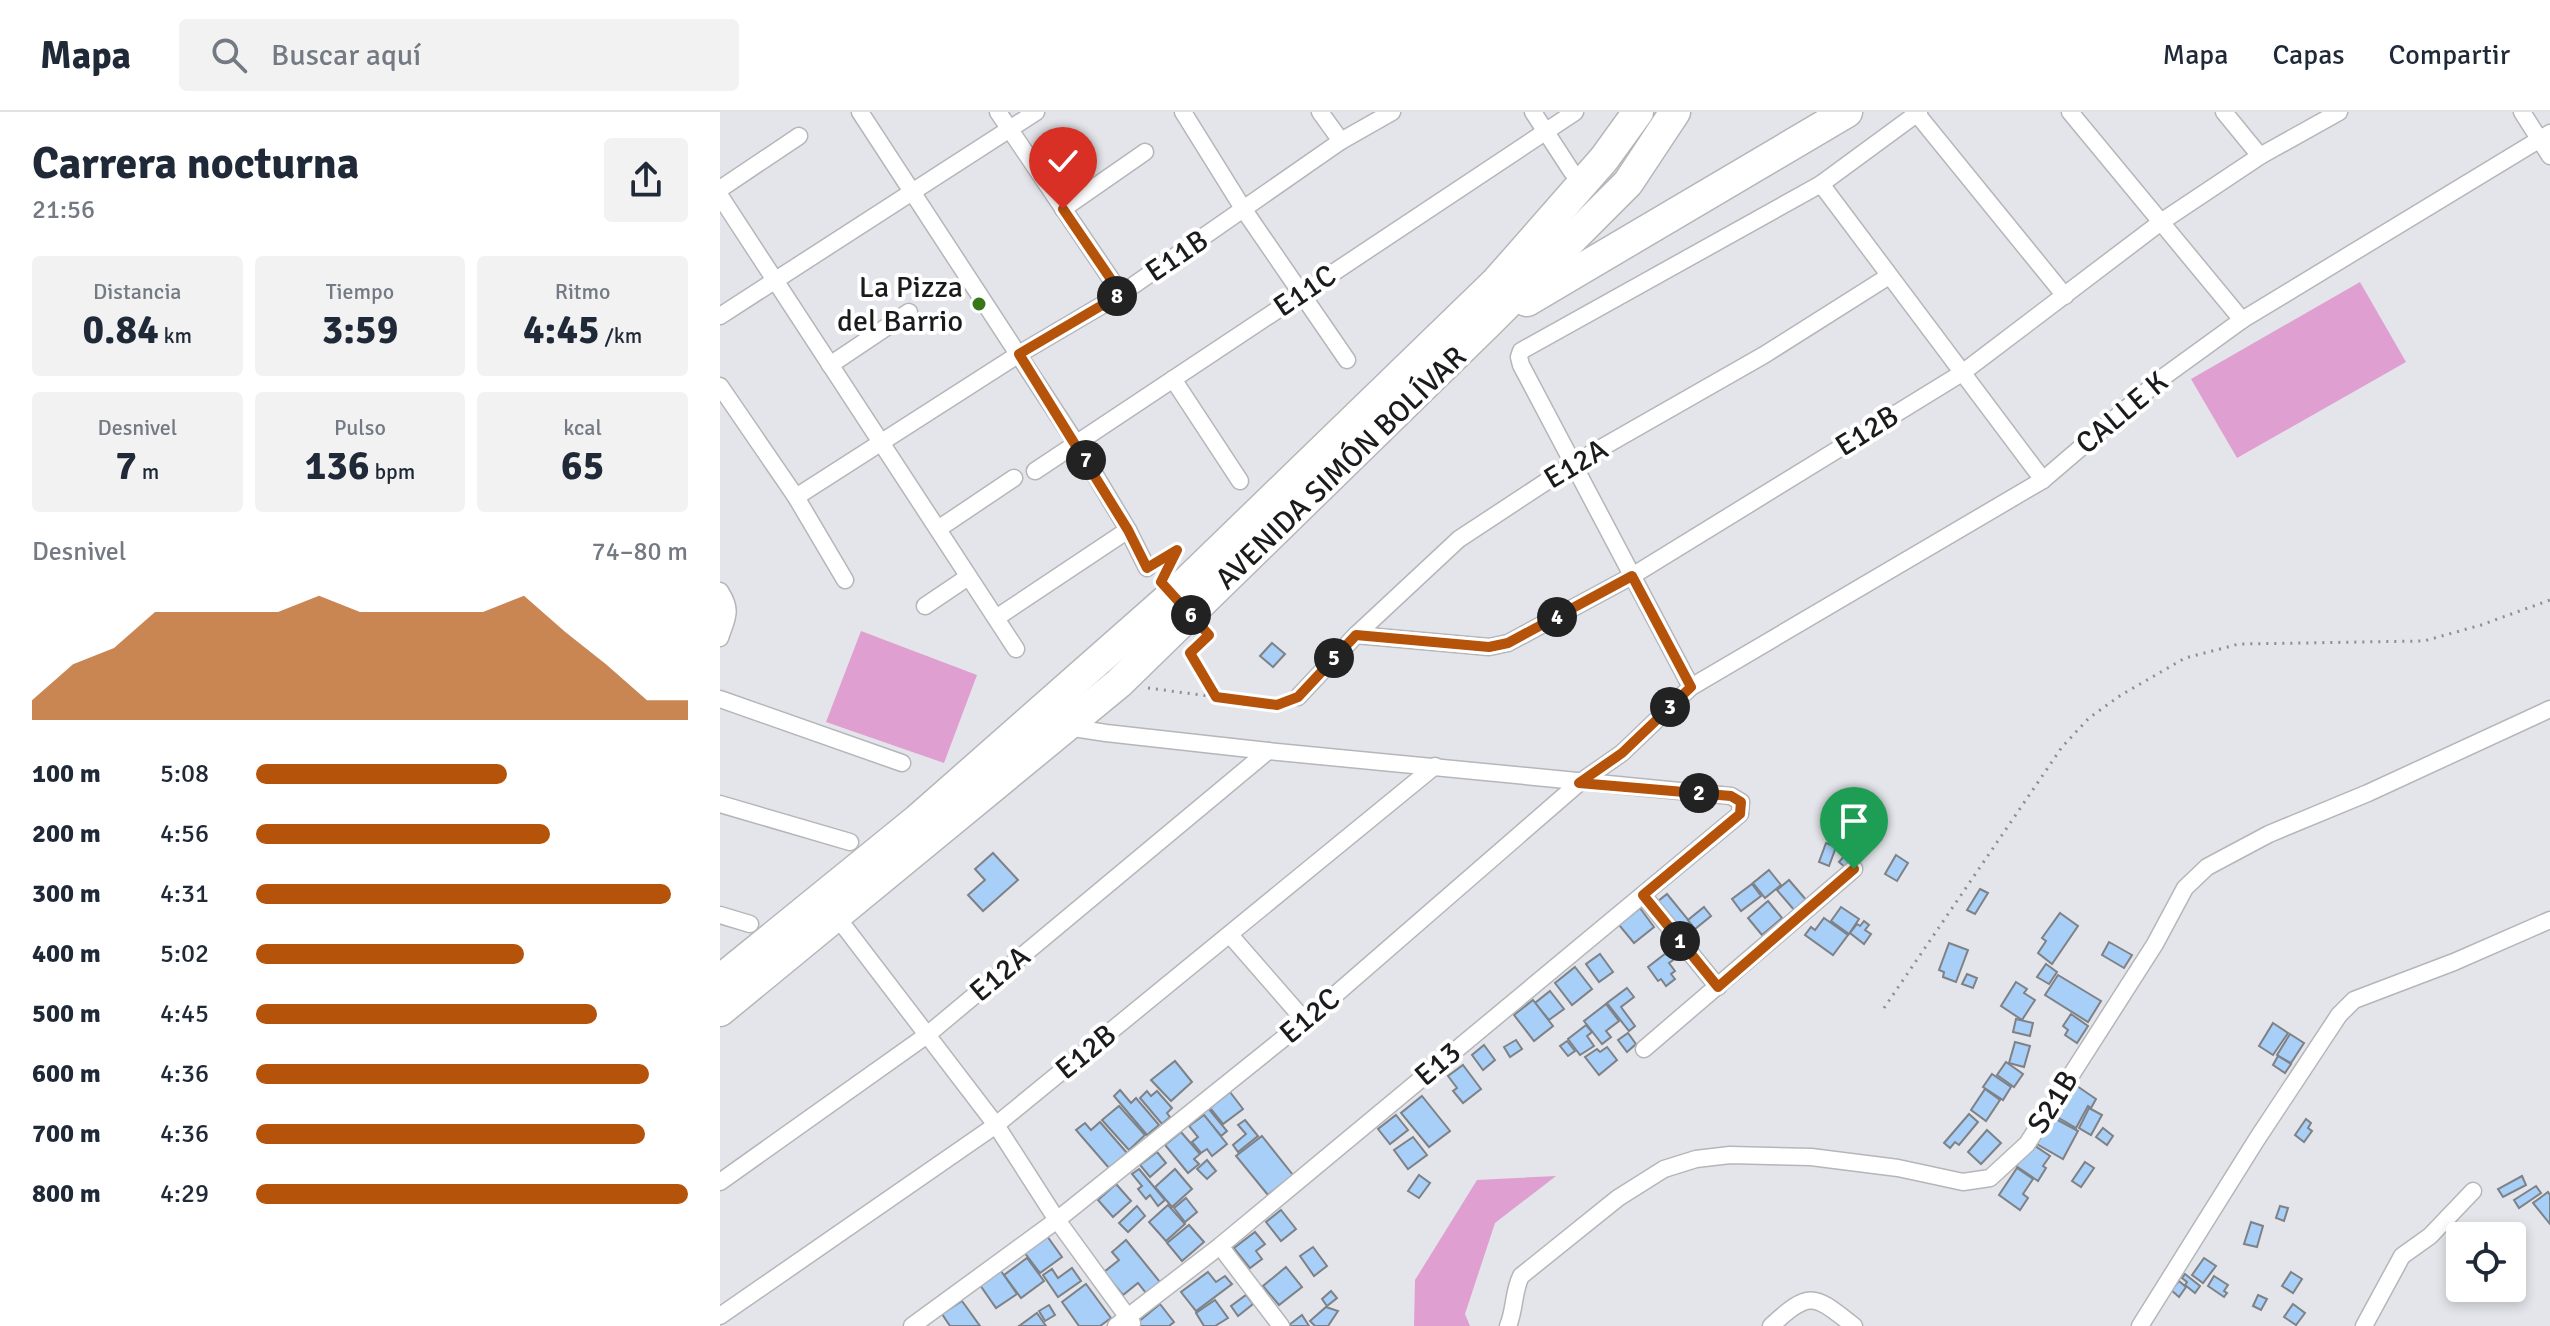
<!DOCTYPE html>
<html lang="es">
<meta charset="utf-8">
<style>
body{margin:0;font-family:Signika,sans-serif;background:#f2f2f3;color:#1f2937;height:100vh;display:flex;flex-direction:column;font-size:30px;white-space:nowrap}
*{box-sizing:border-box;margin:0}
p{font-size:26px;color:#747a83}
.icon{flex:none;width:44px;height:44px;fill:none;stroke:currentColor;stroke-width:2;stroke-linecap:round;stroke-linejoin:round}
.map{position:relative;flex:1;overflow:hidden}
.details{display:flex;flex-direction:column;background:#fff;width:720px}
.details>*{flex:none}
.buttons{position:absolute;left:1726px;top:1110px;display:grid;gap:16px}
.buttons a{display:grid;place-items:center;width:80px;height:80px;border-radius:8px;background:#fff;box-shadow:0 4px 12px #0003;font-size:40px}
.pin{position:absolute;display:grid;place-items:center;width:68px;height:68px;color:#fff;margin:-82px -34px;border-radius:50% 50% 50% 0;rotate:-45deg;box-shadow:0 0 8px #0007}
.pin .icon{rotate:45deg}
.km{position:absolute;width:40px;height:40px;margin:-20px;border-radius:50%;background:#222;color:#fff;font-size:22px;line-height:40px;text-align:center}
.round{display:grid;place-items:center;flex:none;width:84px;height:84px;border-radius:8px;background:#f2f2f3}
.summary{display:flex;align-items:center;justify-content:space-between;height:136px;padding:0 32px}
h1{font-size:44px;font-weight:700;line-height:60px}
.metrics{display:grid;grid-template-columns:repeat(3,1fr);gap:12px;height:136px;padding:8px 32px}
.metrics div{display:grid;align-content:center;border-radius:8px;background:#f2f2f3;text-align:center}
.metrics b{font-size:40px;font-weight:700}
.metrics small{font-size:22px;font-weight:400}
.metrics p{font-size:22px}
.chart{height:224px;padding:16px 32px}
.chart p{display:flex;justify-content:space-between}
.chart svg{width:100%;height:144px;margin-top:8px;fill:#b45309;opacity:.7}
ul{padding:0 32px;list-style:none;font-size:26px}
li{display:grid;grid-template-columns:128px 96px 1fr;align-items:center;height:60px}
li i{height:20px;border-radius:10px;background:#b45309}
header{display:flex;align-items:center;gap:48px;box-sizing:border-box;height:112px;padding:0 40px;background:#fff;border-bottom:2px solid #e0e1e3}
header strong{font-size:38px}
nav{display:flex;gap:44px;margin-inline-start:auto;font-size:28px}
.search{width:560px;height:72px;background:#f2f2f3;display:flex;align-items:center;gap:20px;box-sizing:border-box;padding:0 28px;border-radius:8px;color:#747a83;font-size:30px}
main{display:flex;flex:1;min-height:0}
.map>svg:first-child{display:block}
</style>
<header>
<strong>Mapa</strong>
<div class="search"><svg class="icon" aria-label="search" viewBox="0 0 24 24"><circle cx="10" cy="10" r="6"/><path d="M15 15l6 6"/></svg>Buscar aquí</div>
<nav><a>Mapa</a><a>Capas</a><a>Compartir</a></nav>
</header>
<main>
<section class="details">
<div class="summary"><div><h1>Carrera nocturna</h1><p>21:56</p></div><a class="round"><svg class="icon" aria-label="share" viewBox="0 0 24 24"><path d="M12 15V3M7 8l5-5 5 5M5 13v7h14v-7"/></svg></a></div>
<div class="metrics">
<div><p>Distancia</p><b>0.84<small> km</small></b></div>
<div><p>Tiempo</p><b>3:59</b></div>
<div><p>Ritmo</p><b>4:45<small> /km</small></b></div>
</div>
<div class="metrics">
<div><p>Desnivel</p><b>7<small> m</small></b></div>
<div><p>Pulso</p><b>136<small> bpm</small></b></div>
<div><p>kcal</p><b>65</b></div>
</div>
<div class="chart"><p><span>Desnivel</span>74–80 m</p>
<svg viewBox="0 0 160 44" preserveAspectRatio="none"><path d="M0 44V38L10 27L20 22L30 11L40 11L50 11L60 11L70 6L80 11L90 11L100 11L110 11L120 6L130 17L140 27L150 38L160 38V44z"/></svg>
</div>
<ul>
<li><b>100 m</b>5:08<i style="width:58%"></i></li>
<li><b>200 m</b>4:56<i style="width:68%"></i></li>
<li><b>300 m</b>4:31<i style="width:96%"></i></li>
<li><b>400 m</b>5:02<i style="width:62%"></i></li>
<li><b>500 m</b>4:45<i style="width:79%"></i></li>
<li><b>600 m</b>4:36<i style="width:91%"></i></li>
<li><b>700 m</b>4:36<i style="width:90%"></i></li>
<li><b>800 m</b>4:29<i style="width:100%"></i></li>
</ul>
</section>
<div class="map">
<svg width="1830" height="1214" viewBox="0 0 1830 1214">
<rect width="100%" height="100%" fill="#e4e5ea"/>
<g fill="#dfa0d1">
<polygon points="1640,170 1686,250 1517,346 1471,267"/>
<polygon points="141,519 257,563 224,651 106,610"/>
<polygon points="836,1064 775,1111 745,1202 750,1214 694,1214 695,1168 757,1068"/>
</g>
<g fill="#a8cff8" stroke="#7e8185" stroke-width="2">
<polygon points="552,531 565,542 553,555 540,544"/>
<polygon points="1106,731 1116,735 1109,754 1099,750"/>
<polygon points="1132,735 1139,741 1126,756 1119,750"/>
<polygon points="273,741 298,768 263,799 248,783 265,768 255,757"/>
<polygon points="1176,743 1188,751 1177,769 1165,762"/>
<polygon points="1049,758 1061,773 1045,786 1033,771"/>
<polygon points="1069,768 1087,789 1075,799 1057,778"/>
<polygon points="1032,772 1041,784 1021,799 1012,787"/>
<polygon points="1260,777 1268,781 1255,802 1247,798"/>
<polygon points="947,782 970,810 960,818 937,790"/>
<polygon points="1048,789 1062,806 1042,823 1028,806"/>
<polygon points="984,795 991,804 975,817 968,808"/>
<polygon points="1121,795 1139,807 1129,822 1111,809"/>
<polygon points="920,796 934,815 914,831 899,813"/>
<polygon points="1340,801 1358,814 1332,852 1318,841 1326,829 1322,826"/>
<polygon points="1104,806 1128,823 1113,843 1085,823 1091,815 1095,818"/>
<polygon points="1144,809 1149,813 1145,818 1151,822 1144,832 1130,821 1137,812 1140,814"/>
<polygon points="1389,830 1412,843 1404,856 1382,843"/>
<polygon points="1229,831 1248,838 1236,870 1223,865 1224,860 1219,858"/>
<polygon points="950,838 956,846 949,851 955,859 951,862 955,867 946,874 941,867 938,869 928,855"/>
<polygon points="880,842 893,860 879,870 866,852"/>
<polygon points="1326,852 1337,860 1329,872 1317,865"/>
<polygon points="855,855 872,877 852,893 835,871"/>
<polygon points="1247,862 1257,866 1253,876 1242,872"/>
<polygon points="1338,863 1381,889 1368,910 1325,883"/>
<polygon points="1296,870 1307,877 1304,881 1315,888 1302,908 1281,894"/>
<polygon points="907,876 914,885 901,895 915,914 909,919 887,891"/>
<polygon points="830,879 844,897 829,908 815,891"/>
<polygon points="813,888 833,914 814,929 794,903"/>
<polygon points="886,892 899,909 886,919 891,925 882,932 864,909"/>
<polygon points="1351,902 1368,914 1357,931 1345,923 1348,918 1343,914"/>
<polygon points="1296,907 1313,911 1310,924 1293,920"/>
<polygon points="1553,911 1568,921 1553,943 1539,934"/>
<polygon points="866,913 872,920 867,924 874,934 860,943 848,927"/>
<polygon points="908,921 916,932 907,940 898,928"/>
<polygon points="1570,922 1584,931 1571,951 1557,943"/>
<polygon points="796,928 802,937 790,945 784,935"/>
<polygon points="847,929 855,939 848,944 840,934"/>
<polygon points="1295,930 1310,934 1304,955 1289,951"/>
<polygon points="764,933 775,948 763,958 752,943"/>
<polygon points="887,935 897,948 879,963 865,945 877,937 880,940"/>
<polygon points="1558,944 1571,952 1565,961 1553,953"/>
<polygon points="455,949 472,970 451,989 431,968"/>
<polygon points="1286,950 1303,962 1294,975 1277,963"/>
<polygon points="743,953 761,977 743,991 733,979 737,976 728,964"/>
<polygon points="1272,962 1291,975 1283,988 1263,975"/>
<polygon points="1354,972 1376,987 1371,996 1368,994 1356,1016 1332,1002 1342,984 1346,986"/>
<polygon points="1265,977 1280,988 1266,1009 1251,998"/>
<polygon points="400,978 411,991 416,986 439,1013 427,1023 394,984"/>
<polygon points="427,979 431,984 437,979 452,996 447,1001 450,1005 442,1012 420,986"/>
<polygon points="510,980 523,997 503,1012 490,996"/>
<polygon points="702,984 730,1019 709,1035 681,1001"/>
<polygon points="399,994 425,1023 409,1038 382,1008"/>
<polygon points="488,996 507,1019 501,1024 482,1001"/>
<polygon points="1369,996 1382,1003 1371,1023 1359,1016"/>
<polygon points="1249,1002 1258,1010 1239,1033 1235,1030 1230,1036 1224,1031"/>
<polygon points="484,1003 507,1032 492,1044 487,1037 481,1041 472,1030 478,1025 469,1014"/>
<polygon points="676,1003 688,1018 670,1032 658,1017"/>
<polygon points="1334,1006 1358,1019 1343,1047 1315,1031 1322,1020 1325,1021"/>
<polygon points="1586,1007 1591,1011 1588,1016 1592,1019 1584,1030 1575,1023"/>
<polygon points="525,1008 538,1024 518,1040 513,1033 526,1022 518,1013"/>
<polygon points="380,1010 407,1041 389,1056 356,1018 365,1011 371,1018"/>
<polygon points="1383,1016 1393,1024 1387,1033 1376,1025"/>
<polygon points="1267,1018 1281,1031 1261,1052 1248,1040"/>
<polygon points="461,1020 480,1042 474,1047 479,1052 468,1061 445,1033"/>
<polygon points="542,1024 573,1063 548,1083 516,1044"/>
<polygon points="693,1025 707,1043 688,1057 674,1038"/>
<polygon points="1311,1031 1330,1044 1323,1054 1326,1056 1318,1069 1296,1054"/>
<polygon points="437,1040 446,1051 430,1065 420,1053"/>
<polygon points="487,1048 496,1059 487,1067 477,1057"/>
<polygon points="1365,1050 1374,1056 1361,1075 1352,1069"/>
<polygon points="1297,1056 1313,1067 1303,1082 1308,1086 1300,1098 1279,1083"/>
<polygon points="419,1057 445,1088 438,1094 430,1083 426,1087 418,1077 422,1074 412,1062"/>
<polygon points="455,1057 472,1077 452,1095 435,1075"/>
<polygon points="699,1063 710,1071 699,1086 688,1079"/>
<polygon points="1802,1064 1806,1073 1783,1085 1778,1077"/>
<polygon points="396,1072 411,1089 393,1105 378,1088"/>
<polygon points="1816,1074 1821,1081 1799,1096 1794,1088"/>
<polygon points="1828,1080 1830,1083 1830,1112 1813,1091"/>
<polygon points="466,1086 477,1100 465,1110 454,1096"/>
<polygon points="448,1093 465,1112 446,1129 429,1110"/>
<polygon points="417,1094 425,1104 408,1120 399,1111"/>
<polygon points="1560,1094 1568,1096 1564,1109 1556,1106"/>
<polygon points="561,1098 576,1117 561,1129 546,1110"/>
<polygon points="1531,1110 1543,1114 1537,1135 1524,1132"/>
<polygon points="469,1113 484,1130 462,1149 447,1131"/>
<polygon points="535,1120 545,1132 536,1139 542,1147 530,1156 514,1136"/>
<polygon points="327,1124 342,1145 320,1161 304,1140"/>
<polygon points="406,1128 440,1170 426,1181 418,1171 403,1183 384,1160 399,1148 392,1140"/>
<polygon points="593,1135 607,1154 594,1164 580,1144"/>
<polygon points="307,1146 324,1169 301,1186 284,1163"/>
<polygon points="1484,1146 1496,1154 1483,1171 1472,1163"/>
<polygon points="566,1155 582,1175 559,1193 543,1174"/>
<polygon points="352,1156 361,1169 338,1185 323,1163 332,1157 338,1166"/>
<polygon points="281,1159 297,1182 276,1196 260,1173"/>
<polygon points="488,1160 496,1170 505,1164 512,1172 476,1199 461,1180"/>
<polygon points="1571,1160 1582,1167 1573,1181 1562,1174"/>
<polygon points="1465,1162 1480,1174 1475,1181 1465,1173 1467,1170 1462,1166"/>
<polygon points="1494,1164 1508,1173 1504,1179 1507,1181 1504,1185 1488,1174"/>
<polygon points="1459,1169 1466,1175 1459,1185 1451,1178"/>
<polygon points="366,1172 391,1206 380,1214 359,1214 342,1190"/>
<polygon points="611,1179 617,1186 607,1194 602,1187"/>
<polygon points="526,1183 533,1192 518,1204 511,1194"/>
<polygon points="1538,1183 1547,1187 1541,1198 1533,1194"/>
<polygon points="495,1188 508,1206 495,1214 484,1214 476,1201"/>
<polygon points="242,1189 260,1214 230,1214 222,1202"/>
<polygon points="440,1192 454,1210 449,1214 419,1214 417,1211"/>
<polygon points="1573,1192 1585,1201 1576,1213 1564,1205"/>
<polygon points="329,1193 335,1203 325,1209 319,1199"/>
<polygon points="606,1195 618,1199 608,1214 595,1214 590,1209"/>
<polygon points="317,1201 326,1214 299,1214"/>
<polygon points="582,1203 589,1214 570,1214 569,1213"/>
</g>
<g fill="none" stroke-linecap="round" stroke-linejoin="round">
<g stroke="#b5b6ba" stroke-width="19">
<g id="street">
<polyline points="140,0 356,331 408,418 427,456"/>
<polyline points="278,0 401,182"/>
<polyline points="463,0 524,98 627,248"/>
<polyline points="600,0 621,29"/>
<polyline points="813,0 852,60"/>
<polyline points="1350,0 1522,208"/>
<polyline points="1504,0 1540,44"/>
<polyline points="1802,0 1830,44"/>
<polyline points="1197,2 1345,184"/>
<polyline points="1101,72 1323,368"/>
<polyline points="0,77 79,24"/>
<polyline points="0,84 296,537"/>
<polyline points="343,97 425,40"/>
<polyline points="0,204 316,0"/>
<polyline points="110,253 189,200"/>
<polyline points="453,267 520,369"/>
<polyline points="0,274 76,385 125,468"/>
<polyline points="315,359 855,0"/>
<polyline points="76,385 299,242 401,182 621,29 672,0"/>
<polyline points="218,417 294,366"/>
<path d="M0,479C13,499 7,505 0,526"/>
<polyline points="205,494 248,465"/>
<polyline points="276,506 408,418"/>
<polyline points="636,523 769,535 788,531 912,464 1242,261 1441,110 1540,44 1619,0"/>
<polyline points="971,575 801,253 799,245 801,239 1101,72 1199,0"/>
<polyline points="578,585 636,523 739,427 853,352 1044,243 1169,164"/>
<polyline points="0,587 182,651"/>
<polyline points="347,615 386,621 548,639 1011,684 1021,690 1020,702 500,1134 396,1214"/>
<polyline points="0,692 130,730"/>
<polyline points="923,783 998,875"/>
<polyline points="0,803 30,812"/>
<polyline points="117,805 276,1013 337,1108 412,1211"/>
<polyline points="510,823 585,909"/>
<polyline points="924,937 1134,757"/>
<polyline points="0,1070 207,923 548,639"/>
<polyline points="500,1134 561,1214"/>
<polyline points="0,1204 276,1013 715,654"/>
<polyline points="192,1214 337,1108 585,909 859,671 902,641 971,575 1323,368 1442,266 1522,208 1830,21"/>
<path d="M788,1214C795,1198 793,1180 801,1164L898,1086L944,1057L976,1047L1010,1043L1091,1045L1178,1056L1243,1070L1270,1066L1307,1032L1435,832L1465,776L1487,755L1549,722L1648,681L1830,597"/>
<path d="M1051,1214C1091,1177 1094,1183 1134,1214"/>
<polyline points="1420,1214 1537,1027 1619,903 1634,888 1734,850 1830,808"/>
<polyline points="1644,1214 1682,1144 1710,1124 1753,1079"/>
</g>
</g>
<g stroke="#b5b6ba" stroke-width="33">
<g id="highway">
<polyline points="807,189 1127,0"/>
<polyline points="0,868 197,708 458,478 777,169 884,47 918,0"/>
<polyline points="0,899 399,571 767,212 908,71 955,0"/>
</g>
</g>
<g stroke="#8d8e92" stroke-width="3" stroke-dasharray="2 6" stroke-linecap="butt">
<polyline points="440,448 457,438 450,452"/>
<polyline points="489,523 470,541 496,585"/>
<polyline points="428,576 557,593 563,591"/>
<polyline points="1164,896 1342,635 1369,606 1401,583 1465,546 1519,532 1704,529 1761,513 1830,488"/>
</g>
<use href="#street" stroke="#fff" stroke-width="16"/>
<use href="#highway" stroke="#fff" stroke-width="30"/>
<polyline stroke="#8d8e92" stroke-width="3" stroke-dasharray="2 6" stroke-linecap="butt" points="441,470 489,523"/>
</g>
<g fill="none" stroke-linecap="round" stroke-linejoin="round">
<g stroke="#fff" stroke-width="16">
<polyline id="route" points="343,97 401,182 299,242 408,418 427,456 457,438 441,470 489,523 470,541 496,585 557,593 578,585 636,523 769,535 788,531 912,464 971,575 902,641 859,671 1011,684 1021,690 1020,702 923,783 998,875 1134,757"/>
</g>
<use href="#route" stroke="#b45309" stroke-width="10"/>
</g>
<circle fill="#367817" stroke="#fff" stroke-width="3" cx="259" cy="192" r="8"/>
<g text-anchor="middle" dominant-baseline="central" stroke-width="8" stroke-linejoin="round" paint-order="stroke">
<g font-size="30" fill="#1b1b1d" stroke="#fff">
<text transform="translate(457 144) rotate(-34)">E11B</text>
<text transform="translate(585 179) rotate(-34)">E11C</text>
<text transform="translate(1402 301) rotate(-40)">CALLE K</text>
<text transform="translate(1147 319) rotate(-32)">E12B</text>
<text transform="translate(856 352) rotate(-31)">E12A</text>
<text transform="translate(621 356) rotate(-44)">AVENIDA SIMÓN BOLÍVAR</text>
<text transform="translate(280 862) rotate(-40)">E12A</text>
<text transform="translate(590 904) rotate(-40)">E12C</text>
<text transform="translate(366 940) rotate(-39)">E12B</text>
<text transform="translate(718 952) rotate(-40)">E13</text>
<text transform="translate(1333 990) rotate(-58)">S21B</text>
</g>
<g font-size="30" fill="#1b1b1d" stroke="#fff" text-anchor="end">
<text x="243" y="175">La Pizza<tspan x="243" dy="34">del Barrio</tspan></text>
</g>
</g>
</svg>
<div class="buttons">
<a><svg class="icon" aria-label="locate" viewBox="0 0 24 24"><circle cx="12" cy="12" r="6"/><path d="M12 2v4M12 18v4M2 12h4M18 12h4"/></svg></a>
</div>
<div class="pin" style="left:1134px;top:757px;background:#1e9e55"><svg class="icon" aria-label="arrive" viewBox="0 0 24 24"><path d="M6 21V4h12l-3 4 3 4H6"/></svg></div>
<div class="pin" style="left:343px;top:97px;background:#d93025"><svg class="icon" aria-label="check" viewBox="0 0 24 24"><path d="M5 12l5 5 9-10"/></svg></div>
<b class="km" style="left:960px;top:829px">1</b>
<b class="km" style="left:979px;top:681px">2</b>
<b class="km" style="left:950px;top:595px">3</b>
<b class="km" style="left:837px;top:505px">4</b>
<b class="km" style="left:614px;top:546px">5</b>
<b class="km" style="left:471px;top:503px">6</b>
<b class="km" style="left:366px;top:348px">7</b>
<b class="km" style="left:397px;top:184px">8</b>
</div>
</main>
